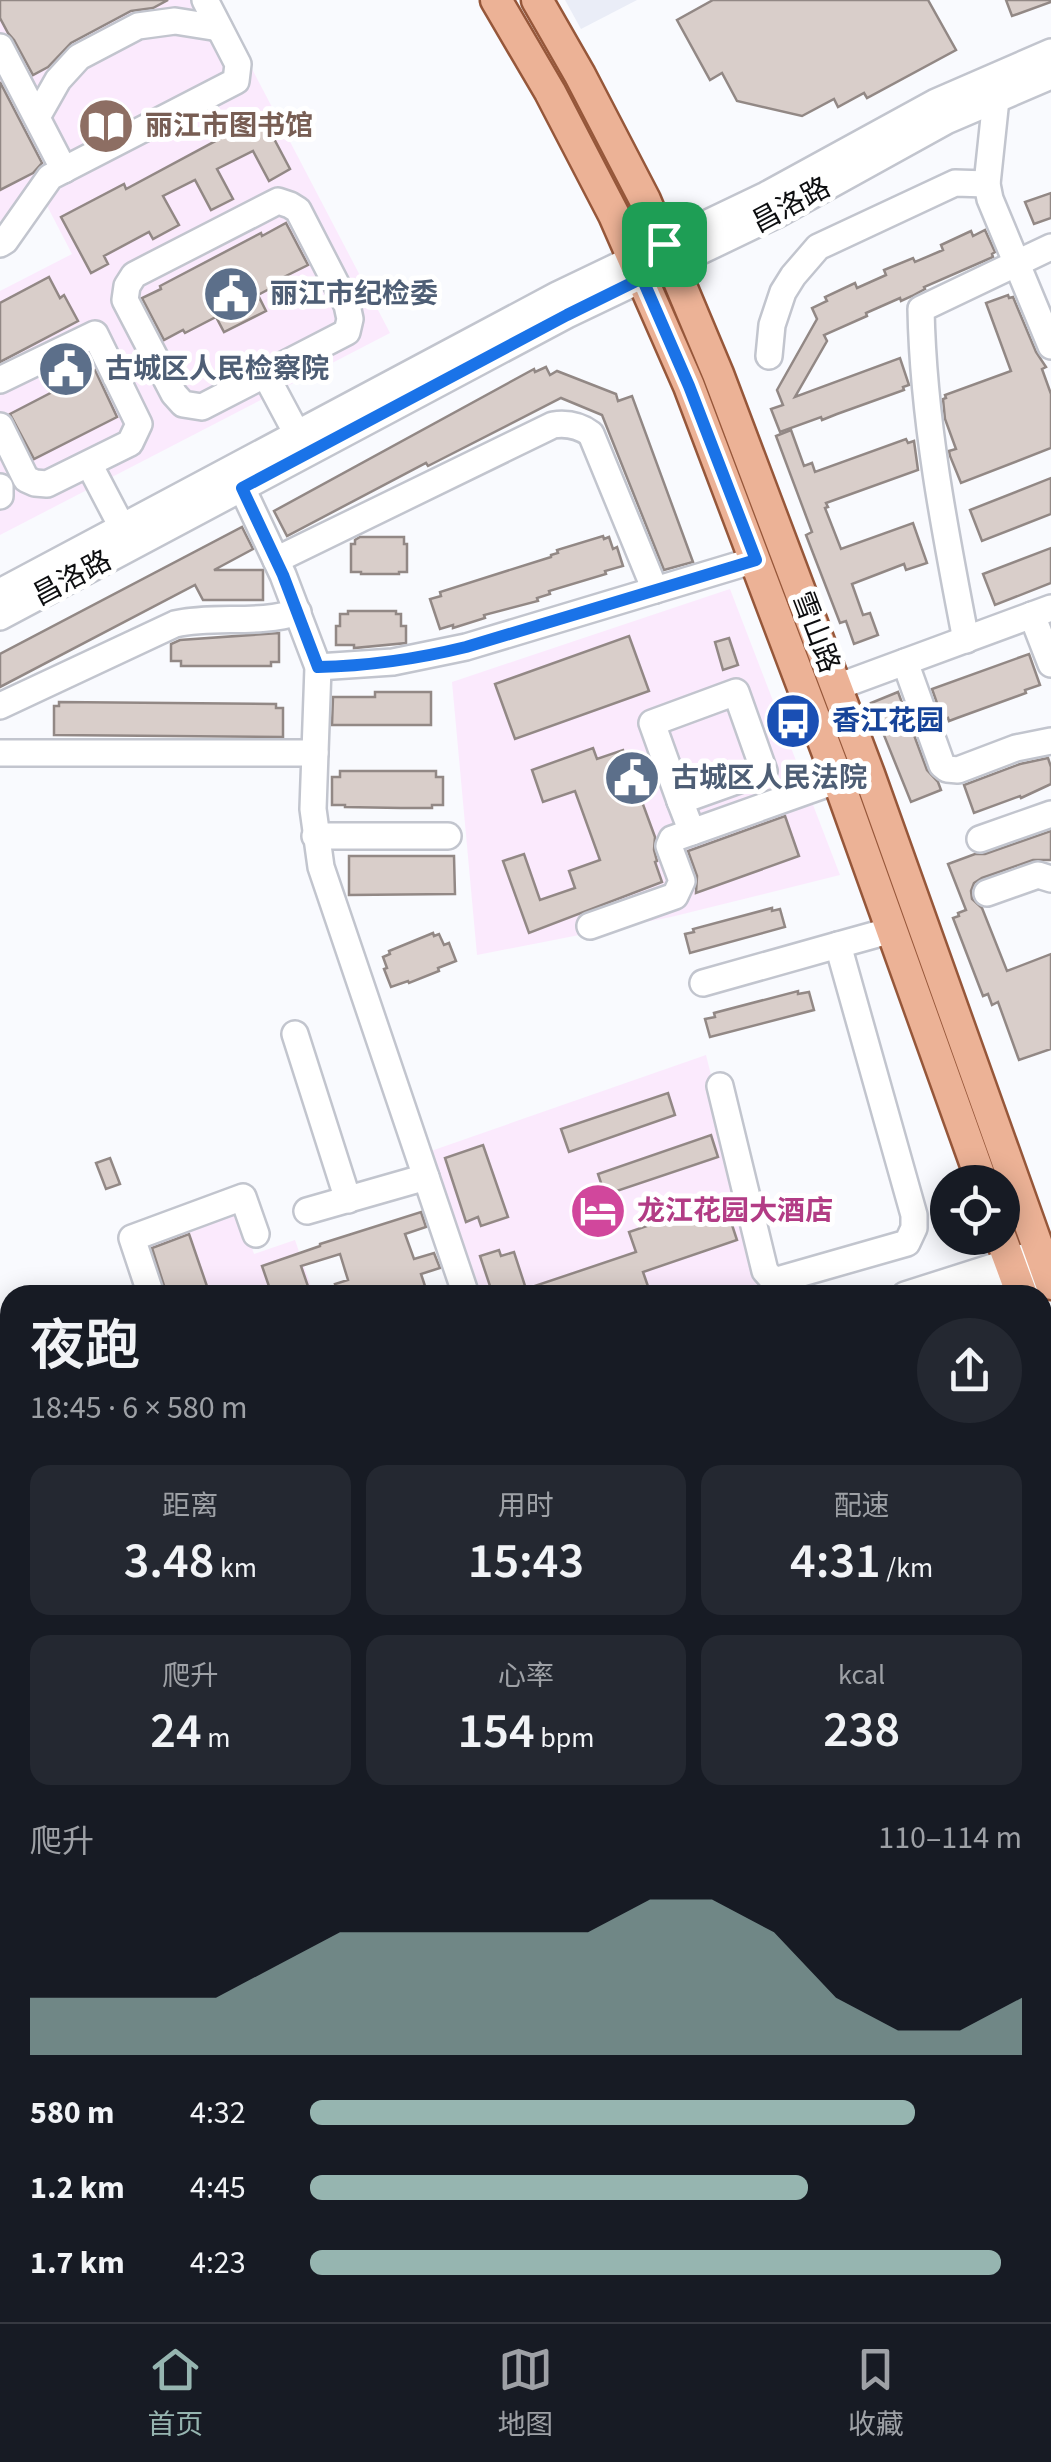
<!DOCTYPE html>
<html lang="zh">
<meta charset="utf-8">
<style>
body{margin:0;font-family:"Source Sans 3","Noto Sans SC",sans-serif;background:#242831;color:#f1f3f6;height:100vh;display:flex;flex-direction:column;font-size:38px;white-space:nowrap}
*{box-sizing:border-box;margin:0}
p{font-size:32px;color:#9ea1a6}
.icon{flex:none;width:55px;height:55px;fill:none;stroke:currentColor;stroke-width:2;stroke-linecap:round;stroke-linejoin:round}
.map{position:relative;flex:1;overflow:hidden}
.sheet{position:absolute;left:0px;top:1285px;width:1052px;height:1038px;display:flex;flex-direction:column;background:#171b24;border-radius:30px 30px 0 0;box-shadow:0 5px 25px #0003}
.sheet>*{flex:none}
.controls{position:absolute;left:930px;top:1165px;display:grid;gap:20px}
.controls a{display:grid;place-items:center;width:90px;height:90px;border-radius:50%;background:#171b24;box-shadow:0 5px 25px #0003;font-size:50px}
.pin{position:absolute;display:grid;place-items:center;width:85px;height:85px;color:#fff;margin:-42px;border-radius:20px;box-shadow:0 5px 15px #0006}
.round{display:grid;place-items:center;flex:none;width:105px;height:105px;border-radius:52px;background:#242831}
.headline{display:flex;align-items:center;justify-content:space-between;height:170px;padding:0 30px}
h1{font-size:55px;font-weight:600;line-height:75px}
.stats{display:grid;grid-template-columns:repeat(3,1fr);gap:15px;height:170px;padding:10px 30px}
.stats div{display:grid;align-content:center;border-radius:20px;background:#242831;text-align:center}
.stats b{font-size:50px;font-weight:600}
.stats small{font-size:28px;font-weight:400}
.stats p{font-size:28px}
.chart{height:280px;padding:20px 30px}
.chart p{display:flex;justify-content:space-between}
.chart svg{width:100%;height:180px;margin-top:10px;fill:#96b5b0;opacity:.7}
ul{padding:0 30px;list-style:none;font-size:32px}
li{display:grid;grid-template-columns:160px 120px 1fr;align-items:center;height:75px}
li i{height:25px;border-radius:12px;background:#96b5b0}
.tabs{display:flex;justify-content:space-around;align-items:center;height:140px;border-top:2px solid #363941;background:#171b24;font-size:28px;color:#9ea1a6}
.tabs a{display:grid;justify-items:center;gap:5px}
.tabs .current{color:#96b5b0}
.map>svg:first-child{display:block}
</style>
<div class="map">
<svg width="1051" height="2322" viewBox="0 0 1051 2322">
<rect width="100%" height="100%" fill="#f9fafe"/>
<g fill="#fbeafd">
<polygon points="0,0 216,0 390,333 0,535 0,291 72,254 43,198 61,189 50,167 16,210 0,221"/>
<polygon points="730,589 840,875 671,917 477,955 452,682"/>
<polygon points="706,1055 766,1295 482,1295 431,1151"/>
<polygon points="237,1206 254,1254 295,1240 314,1295 162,1295 142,1239"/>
<polygon points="10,1371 10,1543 7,1541 0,1514 0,1374"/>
<polygon points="1051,1719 1051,1953 1043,1955 1042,1721"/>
<polygon points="0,2201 10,2221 10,2312 47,2313 50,2322 0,2322"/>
</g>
<polygon fill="#eaedf7" points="565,0 637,0 581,29"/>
<polygon fill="#aef0c8" points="1043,1445 1051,1471 1051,1578 1043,1575"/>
<g fill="#d9ceca" stroke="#928885" stroke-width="2.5">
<polygon points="0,0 168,0 153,8 131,11 71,43 48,67 33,75 14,40 8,33 0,18"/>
<polygon points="713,0 928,0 956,50 867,98 864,93 838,107 834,99 802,116 737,101 722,73 710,80 677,20"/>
<polygon points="1006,0 1051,0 1051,2 1012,16"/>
<polygon points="0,82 42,163 33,173 0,190"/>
<polygon points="262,116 290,169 269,181 253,151 217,169 233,199 211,210 195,180 163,196 179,225 153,239 149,232 104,256 108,264 91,273 61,217 124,184 126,189"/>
<polygon points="1051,193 1051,218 1034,224 1025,202"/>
<polygon points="286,223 308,265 284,277 286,280 258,295 266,311 224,332 216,317 185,333 183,330 164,340 142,298 161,289 160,286 261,233 262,236"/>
<polygon points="985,230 995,252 992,254 993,257 924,287 925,289 912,296 901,301 900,298 866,313 867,316 824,335 827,341 795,397 900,358 909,385 903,387 904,390 837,414 822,420 821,417 780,432 771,409 783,405 777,390 817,319 812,308 827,301 825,297 855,283 857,288 886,275 884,270 913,258 915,262 943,250 941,245 971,231 973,236"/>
<polygon points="49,277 60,298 64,295 78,321 0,362 0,303"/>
<polygon points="1008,295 1009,298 1013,297 1036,352 1046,367 1042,369 1051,394 1051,448 961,483 950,456 949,451 956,449 945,419 943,399 946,398 945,395 1011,371 986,303"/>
<polygon points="546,367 550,375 557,371 616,394 618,401 632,396 693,562 664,570 602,415 561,398 428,466 426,463 287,536 274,511 534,369 535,372"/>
<polygon points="95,370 117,417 34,459 10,414"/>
<polygon points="791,430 804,466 812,463 815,472 906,439 908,443 914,441 918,470 826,503 828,507 825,508 841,549 913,523 927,563 906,570 904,564 852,584 863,615 870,613 878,635 854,644 846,621 840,623 806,535 812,532 776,436"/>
<polygon points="1051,478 1051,514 982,541 970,510"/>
<polygon points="242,527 253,549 214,570 263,570 263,600 203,600 195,585 0,687 0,654"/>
<polygon points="603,536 604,539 609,537 613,549 617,547 623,566 605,571 606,574 549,591 550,594 537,598 538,601 484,615 485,618 453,628 453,625 440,629 430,599 441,596 440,592 551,557 551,555 558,553 557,550"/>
<polygon points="360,537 404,537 404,544 407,544 407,572 399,572 399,574 361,574 361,572 351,572 351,544 355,544 355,540"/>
<polygon points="1051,548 1051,583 995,605 983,574"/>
<polygon points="348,611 396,611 396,614 401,614 401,626 406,626 406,643 354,648 354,645 336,645 336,626 340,626 340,614 348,614"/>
<polygon points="279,633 279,662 271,662 271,666 181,666 181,661 171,661 171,644 180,640"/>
<polygon points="629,636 649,691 515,739 495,684"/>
<polygon points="729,638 738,665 723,670 715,642"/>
<polygon points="1029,654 1040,685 1025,690 1026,693 957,718 949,721 948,718 943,720 932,689"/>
<polygon points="375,692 431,692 431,725 332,725 333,697 375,697"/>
<polygon points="898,692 927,770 938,782 941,790 911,802 871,703"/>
<polygon points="59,702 276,704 276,708 283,708 283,737 54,735 54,706 59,706"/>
<polygon points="593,748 597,759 623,750 655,837 654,850 657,861 655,862 662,882 529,933 503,861 524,854 540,900 575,888 569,871 600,860 575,791 543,802 532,770"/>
<polygon points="1048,758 1051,767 1051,784 1021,798 1020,796 974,813 964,785 1020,764"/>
<polygon points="340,771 436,771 436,777 443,777 443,805 432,805 432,808 401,808 345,807 345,805 332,805 332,777 340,777"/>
<polygon points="785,816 799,856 696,893 697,876 688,851"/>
<polygon points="1051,831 1051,860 1033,860 982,878 974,883 971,891 972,899 982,908 1007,971 1051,954 1051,1049 1019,1060 998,1002 992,1005 988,994 983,996 953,918 959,916 958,913 966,910 948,864 975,854 985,854"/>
<polygon points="349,856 454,856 455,894 349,895"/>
<polygon points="772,908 772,911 780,909 785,927 690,953 685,934 694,932 693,929"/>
<polygon points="433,933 434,936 439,934 444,945 449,943 456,961 438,968 439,971 409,983 408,981 391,987 384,969 387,968 383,957 390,954 389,951"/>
<polygon points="798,991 798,994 809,992 814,1010 710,1037 705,1019 715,1017 714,1013"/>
<polygon points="668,1093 675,1115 569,1152 561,1129"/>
<polygon points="711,1135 718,1157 605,1195 598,1174"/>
<polygon points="483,1145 508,1217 481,1226 478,1217 466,1222 445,1158"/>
<polygon points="110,1158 120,1184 106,1189 96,1163"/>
<polygon points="730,1198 737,1223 732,1225 737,1240 643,1272 651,1295 493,1295 480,1256 499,1250 501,1256 514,1252 526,1289 636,1252 629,1232"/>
<polygon points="421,1212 426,1227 405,1234 414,1259 434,1253 440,1268 421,1274 428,1295 390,1295 389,1288 367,1295 339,1295 335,1284 348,1280 340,1254 301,1266 311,1295 272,1295 262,1266 320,1246 320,1244"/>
<polygon points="189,1234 210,1295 167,1295 152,1248"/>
</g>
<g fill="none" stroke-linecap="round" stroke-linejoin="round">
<g stroke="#c2c5ce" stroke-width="30">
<g id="minor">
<polyline points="0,47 64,170"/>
<polyline points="996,99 987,184 990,199 1051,346"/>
<polyline points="37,117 58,80 79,57 138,26 175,21 219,28"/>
<polygon points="278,201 290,205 298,210 347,305 350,319 347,332 202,407 183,404 174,394 125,300 127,286 134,275"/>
<polyline points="0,244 5,241 50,177 236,81 238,64 205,0"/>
<polyline points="769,356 772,325 783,292 793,276 818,247 955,183 987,184"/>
<polyline points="265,374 297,434"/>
<polyline points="0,380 95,334 139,424 130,443 47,484 35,483 26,479 0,426"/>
<polyline points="89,464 122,527"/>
<polyline points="0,487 0,496"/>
<polyline points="242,488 283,575 318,667 313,809 321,867 466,1295"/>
<path d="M276,560L553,425C567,423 579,425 591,434L655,590"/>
<polyline points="0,592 557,295 766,195 936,102 1051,52"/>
<polyline points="1032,615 1051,664"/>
<polyline points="0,617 567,315 776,215 946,121 1051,76"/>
<path d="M966,640C945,532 923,419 921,309L1051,247"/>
<polyline points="905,662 942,765 947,769 958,770 1016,748 1051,741"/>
<polyline points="318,667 393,662 466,647 755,560"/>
<polyline points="837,687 1051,608"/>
<polygon points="736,692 764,771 680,801 652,723"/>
<path d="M0,706L175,624C215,615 258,625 298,612"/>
<polyline points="0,753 315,753"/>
<polyline points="680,801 692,832 838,780"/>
<polyline points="315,836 448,836"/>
<polyline points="980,839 1051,814"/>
<polyline points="987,893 1038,875 1051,879"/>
<polyline points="590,926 675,896 682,881 669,846 672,839 692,832"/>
<polyline points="703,983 838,945"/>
<polyline points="295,1034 348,1200"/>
<polyline points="720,1086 765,1271 774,1281"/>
<polyline points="307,1211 426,1177"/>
<polyline points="151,1295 132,1238 243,1197 256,1234"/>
<polyline points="775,1295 774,1281 907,1243 914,1228 914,1215 838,945 892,930"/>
<polyline points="905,1295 1027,1256"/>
<polyline points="985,1295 1037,1278"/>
<polyline points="0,1582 8,1609"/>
<polyline points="1042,1597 1051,1595"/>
<polyline points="1042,1616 1051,1652"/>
<polyline points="0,1634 10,1631"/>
<polyline points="1042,1711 1051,1709"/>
<polyline points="0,1730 10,1761"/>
<polyline points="0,2064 10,2060"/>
<polyline points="0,2188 10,2209"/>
<polyline points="1042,2244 1051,2250"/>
</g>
</g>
<g stroke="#96573a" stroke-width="35">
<g id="major">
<polyline points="496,0 550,92 614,215 689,386 838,780 982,1182"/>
<polyline points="537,0 580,75 645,200 718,374 869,774 1051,1284"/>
<polyline points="1001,1238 1022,1295"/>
<polyline points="1042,1352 1051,1376"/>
</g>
</g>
<g stroke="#acadb1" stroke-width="2.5" stroke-dasharray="5 8" stroke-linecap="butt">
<polyline points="0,1923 10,1919"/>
<polyline points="0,1968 10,1964"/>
<polyline points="0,2010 10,2005"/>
</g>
<use href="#minor" stroke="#fff" stroke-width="25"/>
<use href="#major" stroke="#ecb296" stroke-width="30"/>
</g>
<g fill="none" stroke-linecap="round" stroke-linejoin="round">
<g stroke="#fff" stroke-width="20">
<path id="route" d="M664,244L634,259L642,278L567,315L242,488L283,575L318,667C369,666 417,659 466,647L756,560L689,386L642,278L672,264L664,244"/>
</g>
<use href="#route" stroke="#1a73e8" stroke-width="12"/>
</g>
<defs>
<g id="library-disc" transform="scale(2.875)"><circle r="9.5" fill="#8d6e63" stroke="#fff"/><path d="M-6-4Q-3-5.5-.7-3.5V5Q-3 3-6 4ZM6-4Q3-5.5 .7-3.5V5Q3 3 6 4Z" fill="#fff"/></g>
<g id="civic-disc" transform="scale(2.875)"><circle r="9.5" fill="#5c6f8a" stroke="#fff"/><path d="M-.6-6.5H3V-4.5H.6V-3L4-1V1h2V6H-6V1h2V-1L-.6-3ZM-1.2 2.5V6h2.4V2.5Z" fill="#fff"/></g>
<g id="bus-disc" transform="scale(2.875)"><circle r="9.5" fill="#1a4fb4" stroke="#fff"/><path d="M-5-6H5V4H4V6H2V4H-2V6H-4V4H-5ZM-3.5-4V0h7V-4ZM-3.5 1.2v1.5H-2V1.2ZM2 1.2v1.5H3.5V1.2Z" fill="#fff"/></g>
<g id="hotel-disc" transform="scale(2.875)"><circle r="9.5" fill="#d1479c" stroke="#fff"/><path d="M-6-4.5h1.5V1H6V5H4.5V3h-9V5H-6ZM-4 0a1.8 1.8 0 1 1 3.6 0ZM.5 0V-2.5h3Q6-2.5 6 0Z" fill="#fff"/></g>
</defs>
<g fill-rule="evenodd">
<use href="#library-disc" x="106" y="126"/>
<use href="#civic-disc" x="231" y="294"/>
<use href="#civic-disc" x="66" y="369"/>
<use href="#bus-disc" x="793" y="721"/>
<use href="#civic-disc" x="632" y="778"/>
<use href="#hotel-disc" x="598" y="1211"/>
</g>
<g text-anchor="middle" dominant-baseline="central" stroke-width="10" stroke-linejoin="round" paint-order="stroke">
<g font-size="28" font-weight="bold" fill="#785e54" stroke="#fff" text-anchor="start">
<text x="145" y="126">丽江市图书馆</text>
</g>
<g font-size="28" fill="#0d0e10" stroke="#fff">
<text transform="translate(791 205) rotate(-28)">昌洛路</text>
<text transform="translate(72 578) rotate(-28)">昌洛路</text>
<text transform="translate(816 632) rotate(69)">雪山路</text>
</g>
<g font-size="28" font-weight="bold" fill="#4e5e75" stroke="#fff" text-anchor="start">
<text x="270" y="294">丽江市纪检委</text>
<text x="105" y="369">古城区人民检察院</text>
<text x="671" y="778">古城区人民法院</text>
</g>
<g font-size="28" font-weight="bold" fill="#164399" stroke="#fff" text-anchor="start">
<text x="832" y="721">香江花园</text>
</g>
<g font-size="28" font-weight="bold" fill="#b23c85" stroke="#fff" text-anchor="start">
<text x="637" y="1211">龙江花园大酒店</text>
</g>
</g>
</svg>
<div class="controls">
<a><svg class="icon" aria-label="locate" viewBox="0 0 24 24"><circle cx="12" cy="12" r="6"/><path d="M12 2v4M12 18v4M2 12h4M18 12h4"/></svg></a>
</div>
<div class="pin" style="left:664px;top:244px;background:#1e9e55"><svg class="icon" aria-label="arrive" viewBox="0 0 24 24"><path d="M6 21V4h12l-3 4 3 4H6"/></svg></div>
<section class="sheet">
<div class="headline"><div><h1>夜跑</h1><p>18:45 · 6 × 580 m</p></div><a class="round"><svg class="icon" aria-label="share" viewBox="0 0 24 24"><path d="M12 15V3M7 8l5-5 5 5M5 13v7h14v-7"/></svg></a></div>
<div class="stats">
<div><p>距离</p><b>3.48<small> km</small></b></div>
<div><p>用时</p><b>15:43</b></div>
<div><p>配速</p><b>4:31<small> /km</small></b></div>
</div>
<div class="stats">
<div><p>爬升</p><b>24<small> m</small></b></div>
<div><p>心率</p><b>154<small> bpm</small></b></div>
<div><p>kcal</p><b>238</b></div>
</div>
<div class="chart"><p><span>爬升</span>110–114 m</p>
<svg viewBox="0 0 160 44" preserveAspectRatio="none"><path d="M0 44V30L10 30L20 30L30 30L40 22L50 14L60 14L70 14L80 14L90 14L100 6L110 6L120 14L130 30L140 38L150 38L160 30V44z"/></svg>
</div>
<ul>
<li><b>580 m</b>4:32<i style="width:85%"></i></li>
<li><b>1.2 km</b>4:45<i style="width:70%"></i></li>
<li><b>1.7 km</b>4:23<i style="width:97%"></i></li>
</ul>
</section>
</div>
<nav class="tabs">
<a class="current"><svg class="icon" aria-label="home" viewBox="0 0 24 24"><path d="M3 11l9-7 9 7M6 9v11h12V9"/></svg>首页</a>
<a><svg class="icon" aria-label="map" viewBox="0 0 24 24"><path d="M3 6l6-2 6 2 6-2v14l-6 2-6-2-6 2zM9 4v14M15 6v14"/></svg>地图</a>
<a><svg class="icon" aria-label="saved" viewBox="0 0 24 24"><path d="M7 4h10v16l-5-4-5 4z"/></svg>收藏</a>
</nav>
